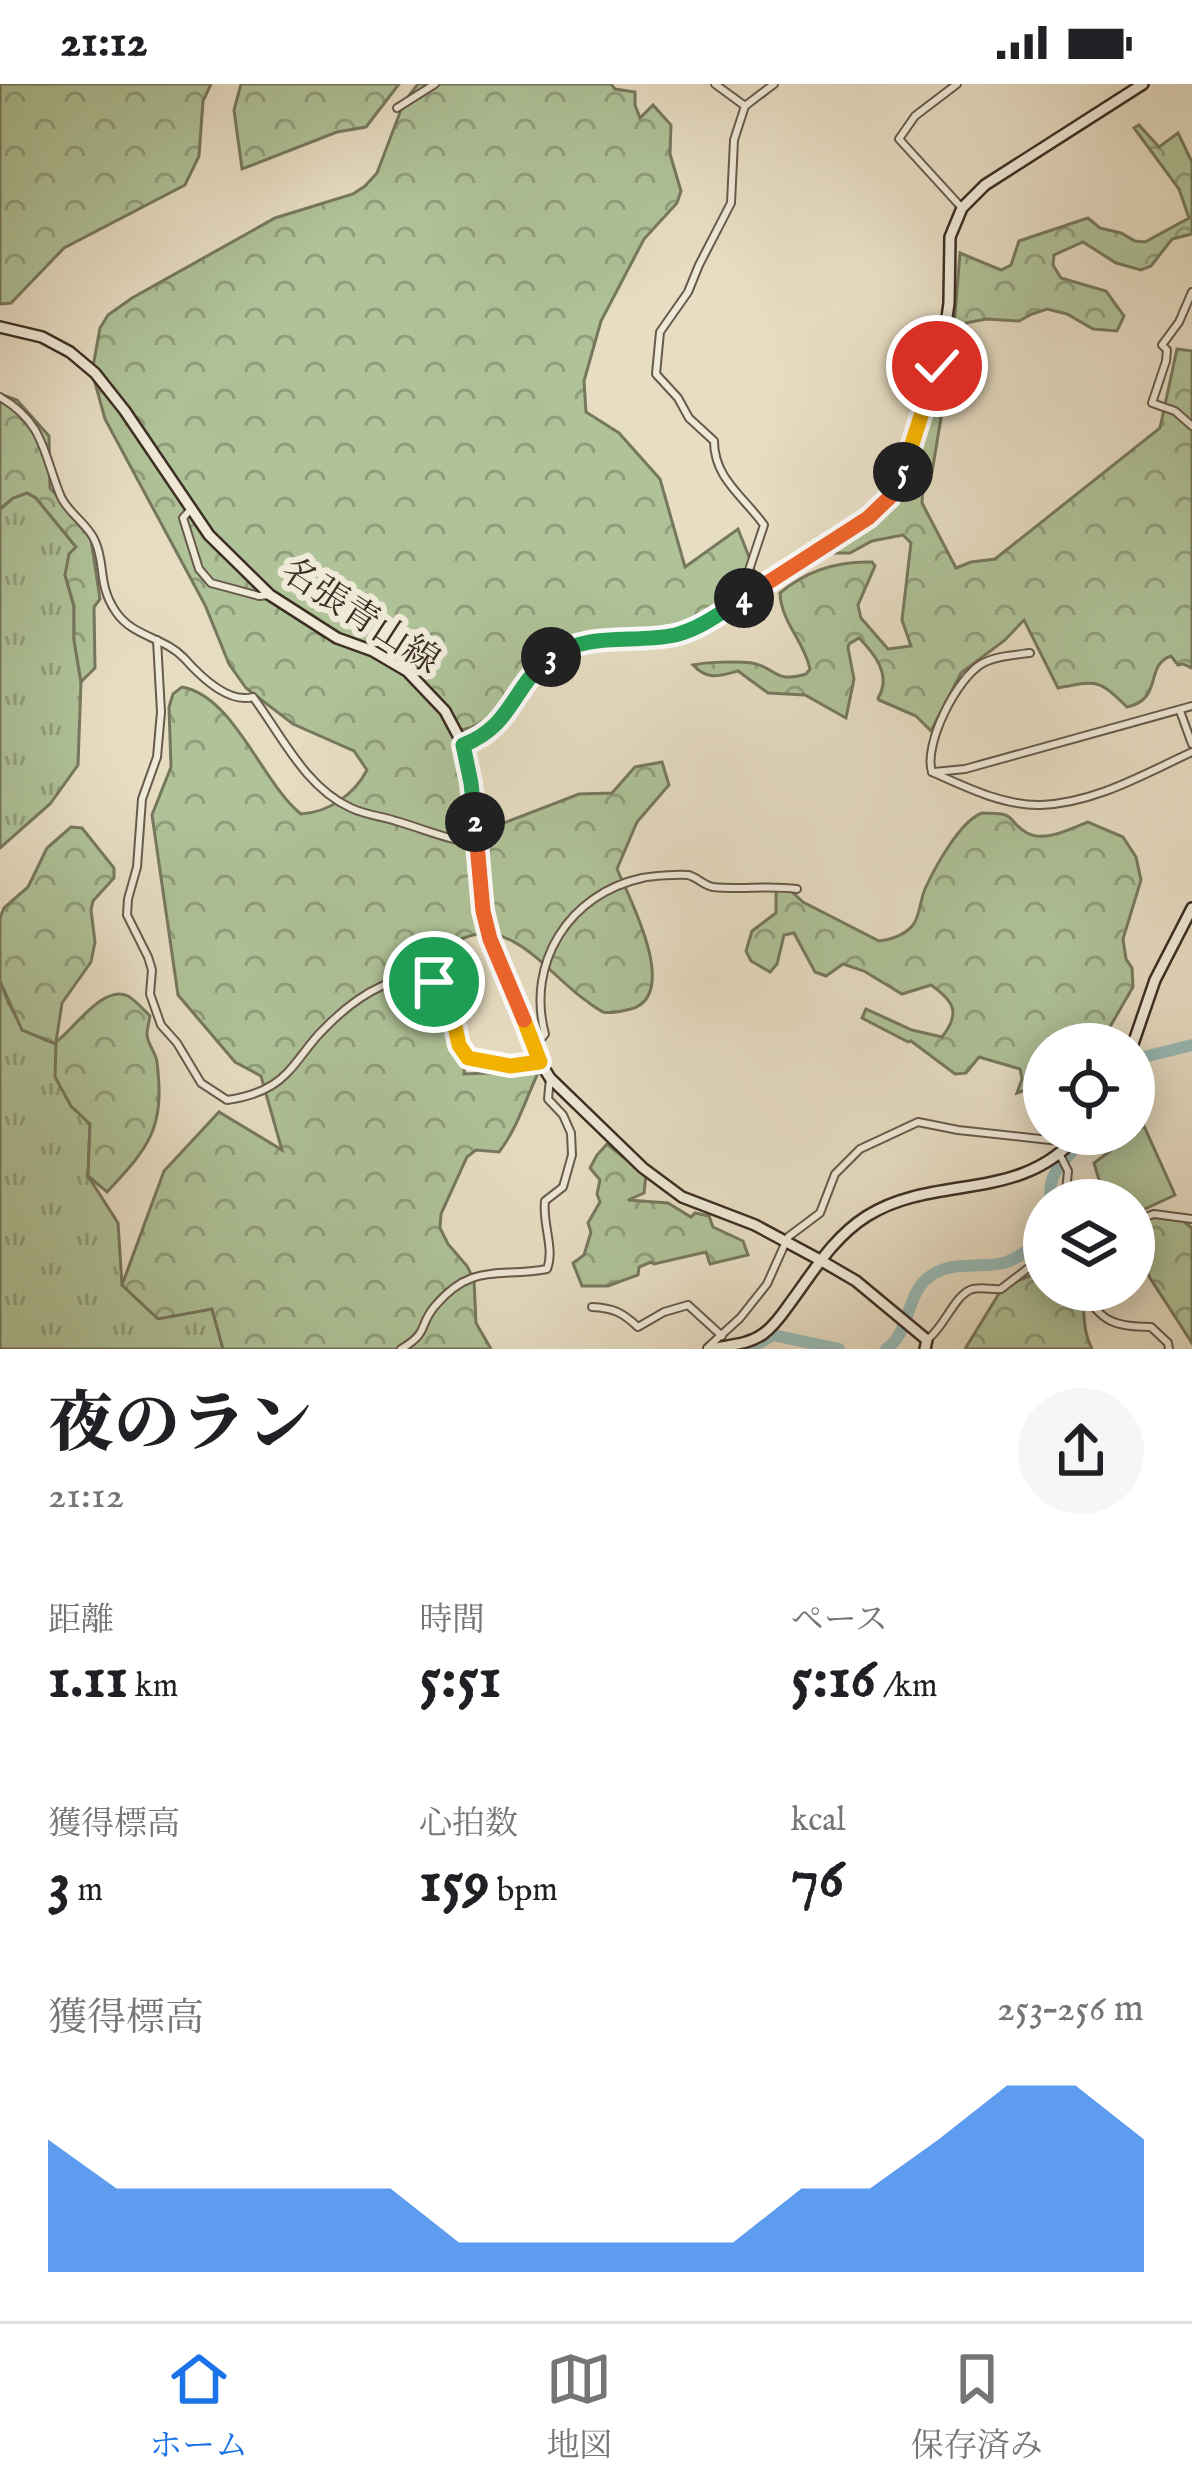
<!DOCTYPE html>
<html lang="ja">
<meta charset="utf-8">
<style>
body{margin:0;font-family:"IM FELL English","Noto Serif JP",serif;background:#f6f6f6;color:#202124;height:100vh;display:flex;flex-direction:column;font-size:45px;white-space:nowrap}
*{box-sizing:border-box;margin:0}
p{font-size:39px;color:#757577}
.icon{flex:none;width:66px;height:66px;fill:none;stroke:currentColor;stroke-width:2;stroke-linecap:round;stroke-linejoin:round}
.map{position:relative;height:1265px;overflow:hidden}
.panel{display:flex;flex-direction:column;background:#fff;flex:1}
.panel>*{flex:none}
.buttons{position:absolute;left:1023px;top:939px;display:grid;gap:24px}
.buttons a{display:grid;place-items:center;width:132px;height:132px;border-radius:50%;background:#fff;box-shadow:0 6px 30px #0003;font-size:60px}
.pin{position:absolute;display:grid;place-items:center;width:102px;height:102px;color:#fff;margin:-51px;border:6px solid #fff;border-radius:50%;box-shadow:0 3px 12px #0007}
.km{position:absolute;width:60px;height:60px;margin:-30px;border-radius:50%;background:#222;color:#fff;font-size:33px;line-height:60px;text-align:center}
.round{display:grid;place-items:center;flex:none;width:126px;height:126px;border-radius:63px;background:#f6f6f6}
.head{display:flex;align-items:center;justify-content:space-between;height:204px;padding:0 48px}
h1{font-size:66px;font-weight:800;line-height:90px}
.figures{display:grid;grid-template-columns:repeat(3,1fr);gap:18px;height:204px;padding:12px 48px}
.figures div{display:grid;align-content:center}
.figures b{font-size:60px;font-weight:800}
.figures small{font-size:33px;font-weight:400}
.figures p{font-size:33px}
.chart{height:336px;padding:24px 48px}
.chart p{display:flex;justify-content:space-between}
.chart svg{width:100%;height:216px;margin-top:12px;fill:#1a73e8;opacity:.7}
.status{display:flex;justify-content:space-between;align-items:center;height:84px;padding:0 60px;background:#fff;direction:ltr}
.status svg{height:33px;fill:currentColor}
.tab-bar{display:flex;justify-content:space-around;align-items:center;height:168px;border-top:3px solid #e0e0e0;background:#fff;font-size:33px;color:#757577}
.tab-bar a{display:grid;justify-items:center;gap:6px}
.tab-bar .current{color:#1a73e8}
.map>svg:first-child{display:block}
</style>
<div class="status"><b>21:12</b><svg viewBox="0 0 49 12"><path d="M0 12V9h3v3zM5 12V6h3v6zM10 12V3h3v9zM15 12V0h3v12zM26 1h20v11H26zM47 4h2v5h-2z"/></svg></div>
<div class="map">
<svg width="1192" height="1265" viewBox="0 0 1192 1265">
<defs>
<pattern id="grass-tufts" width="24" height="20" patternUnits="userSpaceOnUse" patternTransform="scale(3)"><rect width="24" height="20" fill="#afc298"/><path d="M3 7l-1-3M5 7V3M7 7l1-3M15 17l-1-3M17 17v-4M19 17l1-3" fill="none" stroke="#909e7c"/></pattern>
<pattern id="forest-crowns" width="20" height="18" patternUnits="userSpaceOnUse" patternTransform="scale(3)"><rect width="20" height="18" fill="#afc298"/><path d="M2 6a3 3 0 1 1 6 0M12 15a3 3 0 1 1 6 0" fill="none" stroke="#909e7c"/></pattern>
</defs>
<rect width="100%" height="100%" fill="#e7ddc3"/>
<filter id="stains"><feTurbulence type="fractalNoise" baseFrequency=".00167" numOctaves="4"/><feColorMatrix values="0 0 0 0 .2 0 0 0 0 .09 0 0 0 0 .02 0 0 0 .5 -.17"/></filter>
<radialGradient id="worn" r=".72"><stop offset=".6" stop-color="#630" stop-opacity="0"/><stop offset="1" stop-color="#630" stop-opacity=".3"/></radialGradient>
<g fill="url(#grass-tufts)" stroke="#76785e" stroke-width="3">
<polygon points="27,409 36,414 77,464 65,491 74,522 74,556 81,598 78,681 50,720 0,764 0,425 13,414"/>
<path d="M0,897C13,932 20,948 56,960L71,1022L90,1040L88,1092L118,1139L122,1201L212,1224L223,1265H0Z"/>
</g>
<g fill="url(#forest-crowns)" stroke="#76785e" stroke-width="3">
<polygon points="0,0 211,0 203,17 199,72 185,101 64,164 11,219 0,220"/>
<polygon points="241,0 399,0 366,43 337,48 242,85 234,26"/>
<path d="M418,0H611L615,5L635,8V21L640,34L653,21L671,41L670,70L681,107L677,119L644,155L601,237L584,297L586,328L619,349L660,395L685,483L738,445L755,488C735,503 708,529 686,538C642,557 595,536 548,564C513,586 503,638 462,646L475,680L483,747L579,710L612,709L635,683L662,678L669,701L637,738L617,785C629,813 681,911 631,925C623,927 611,930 603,928C601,927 590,920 588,918C551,894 514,833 464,854C454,858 449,861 442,869L465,927L460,965L465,979L464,990L539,987C526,1014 517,1045 499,1068L476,1066L467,1073L441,1130L440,1144L448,1160L467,1182L474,1196L476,1239L491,1265H223L212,1225L158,1235L122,1201L164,1087L219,1028L282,1066L261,992L235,978L178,911L152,731L171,683L169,623L173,610L182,603C234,612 262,699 301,730C329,728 354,711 367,686L354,667L293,640L246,604L229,580L205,521L105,335L92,288L100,244L108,231L132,214L275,134L353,110L365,102L377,89L404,18Z"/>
<path d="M1139,41L1159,63L1178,49L1192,78V150L1172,155L1151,182L1141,186L1116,179L1083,158L1054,171L1053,181L1061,194L1106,207L1124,232L1117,247L1093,245L1067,230L1047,225L1032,230L1019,237L986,235L966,239L953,296L946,304L932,388L923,404L922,419L956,484L971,478L995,475L1160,344L1177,265L1192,267V584L1183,580L1178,581L1171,572C1144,581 1164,615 1127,623C1098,595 1098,596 1058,604L1024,536L1005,556L961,589L931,647L916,632L879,616L878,614C892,592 875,570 859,554L849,560L848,564L854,595L846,634L805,611L768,609L738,587C719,592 708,597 693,581C706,578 737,577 752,579C776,583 774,600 806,590L810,585C804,557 781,538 780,509C807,486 837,477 872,478L875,482L858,521L861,534L888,565L911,562L902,536L911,459L903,451L872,457L850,469H829L885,432L901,408L944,286L955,231L960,169L1001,186L1011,181L1019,157L1088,134L1100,144L1121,149L1135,157L1145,158L1189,134L1179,105L1134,44Z"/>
<polygon points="0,310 17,316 49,352 50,404 90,449 100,515 94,523 95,584 81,598 74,556 74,522 65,491 69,470 76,463 36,414 27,409 13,414 0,425"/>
<path d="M982,729C1020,729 1003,734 1027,749C1045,759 1071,744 1088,738L1123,753L1136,773L1141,796L1123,855L1126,875L1132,884L1133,903L1100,960H1044V1008L1030,1004L1017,1009L1022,995L1020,985L979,973L966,989L955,990L911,957L908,958L862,934L866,925L912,946L942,953C961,929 954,917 931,901L902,910L864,887L843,880L826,892L815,888L794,849L784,851L777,880L770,888L751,877L746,867L752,847L776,829V805L788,804L803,818L879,857C890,856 905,851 913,841C920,832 920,816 925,805C935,783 960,737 982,729Z"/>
<path d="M71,743L82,744L114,784V794L93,817L91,826L95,858L91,878L62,919L56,958C73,946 103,900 128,912C135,916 144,926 150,932C149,938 147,945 147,951C148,961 156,969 157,978C165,1044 150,1062 107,1108L88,1092L90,1040L71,1022L55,993L56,960L22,946L0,897V834L4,824L28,803L47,764Z"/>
<polygon points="607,1060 646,1091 644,1109 628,1116 668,1119 691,1133 695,1129 709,1132 713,1143 743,1157 748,1171 710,1180 706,1168 654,1180 651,1178 639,1183 638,1191 608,1202 582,1202 573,1179 584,1171 591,1148 588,1139 600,1118 597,1110 600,1096 590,1084 597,1071"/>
<polygon points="1147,1132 1179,1134 1192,1144 1192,1259 1150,1194 1134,1161 1134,1140"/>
<path d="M1044,1186V1206H1079C1087,1222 1080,1242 1092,1265H965L1003,1203Z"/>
</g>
<polygon fill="#afc298" stroke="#76785e" stroke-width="3" points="1144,1042 1175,1111 1134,1130 1134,1116 1105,1116 1094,1079"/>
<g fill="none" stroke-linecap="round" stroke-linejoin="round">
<g stroke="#97bbb8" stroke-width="12">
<polyline points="1134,979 1136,975 1192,961"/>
<path d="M1051,1116C1045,1087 1071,1071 1089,1050"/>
<polyline points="738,1265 761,1258 773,1251 839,1265"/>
<path d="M886,1265C911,1249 905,1211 929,1193C950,1176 979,1185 1003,1179C1018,1175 1033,1163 1044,1154"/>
</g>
<g stroke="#685a4b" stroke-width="10">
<g id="street">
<polyline points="715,0 745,22"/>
<polyline points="957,0 915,32 899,55 962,124"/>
<polyline points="397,24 435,0"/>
<polyline points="1192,208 1179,238 1162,261 1167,266 1166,277 1152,319 1175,327 1192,342"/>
<path d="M0,313C45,339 43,370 61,413C69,430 88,440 95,457C106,481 97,500 116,528C133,553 164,553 184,574C200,592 228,620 253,613C282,652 305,703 351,724C366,731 381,732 396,737C424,745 448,756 477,760"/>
<polyline points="190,426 183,434 199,485 211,499 259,512 270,511"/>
<path d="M747,512L748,489L764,441C743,412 714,394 714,357L689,334L678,314L656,290L660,248L688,208L699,181L731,119L734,56L745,22L774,0"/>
<path d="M157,556L161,628L157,673L142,715L137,783L128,815L127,831L148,873L152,886L150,910L161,941L177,959L201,999L227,1016C249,1013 271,1006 287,989C300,976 310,958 324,945C352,916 410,871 448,909L459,961L468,974L500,982L540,978"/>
<polyline points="1180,627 1192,660"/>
<path d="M932,688C965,703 1004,722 1041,721C1095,719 1144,690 1192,668"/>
<path d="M932,688C923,661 957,593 983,579C997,572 1014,571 1030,569"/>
<polyline points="934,688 965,685 1192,622"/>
<path d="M534,964L545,950C526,879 569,810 642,794C651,792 679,790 688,791C697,793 703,801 713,803C742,806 769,801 797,805"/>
<polyline points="1059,1069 1068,1087 1065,1116"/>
<polyline points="1134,1137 1154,1130 1192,1135"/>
<path d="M1082,1206C1102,1239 1114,1242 1151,1243L1168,1259L1169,1265"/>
<path d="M592,1223C613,1224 622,1228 638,1243L664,1228L688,1221L722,1252"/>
<path d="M928,1255C944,1243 954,1213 970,1206C979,1202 992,1206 1001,1205L1044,1172"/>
<polyline points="707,1264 740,1234 767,1200 788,1153 820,1129 835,1090 860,1065 918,1038 958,1046 1068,1058"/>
<path d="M401,1265C430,1248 418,1242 435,1222C472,1178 499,1194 547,1185C555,1165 542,1139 545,1117L563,1103L572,1071L571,1049L563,1031L548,1015L550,994"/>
</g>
</g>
<g stroke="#3d2e23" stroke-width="14">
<g id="secondary">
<polyline points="0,243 42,253 70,268 95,289 125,327 209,451 270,511 337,554 373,567 407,587 445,627 463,661 471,699 483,827 490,855 540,978 550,994 643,1084 682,1113 755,1141 820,1176 856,1197 927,1256 925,1265"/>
<path d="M463,661C516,641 513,593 560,567C597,547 640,560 679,550C702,544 723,527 744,514C783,489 822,464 861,439L890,413L906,379L944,256L949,219L950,153L962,124L985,101L1143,0"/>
<polyline points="1133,960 1155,896 1192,824"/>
<path d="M710,1265C728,1261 748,1261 763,1250C773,1243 781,1232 788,1222C812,1190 832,1154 867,1132C936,1089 1020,1120 1079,1050"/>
</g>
</g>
<use href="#street" stroke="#efe9d8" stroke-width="6"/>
<use href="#secondary" stroke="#efe9d8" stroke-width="9"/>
</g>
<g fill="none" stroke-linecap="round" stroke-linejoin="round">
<g stroke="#fff" stroke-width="24">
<polyline id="split-1" points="434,898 448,909 459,961 468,974 510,982 540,978 524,936"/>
</g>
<g stroke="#fff" stroke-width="24">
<polyline id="split-2" points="475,738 483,827 490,855 524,936"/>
</g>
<g stroke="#fff" stroke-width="24">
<path id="split-3" d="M475,738L471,699L463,661C513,642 512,602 551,573"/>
</g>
<g stroke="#fff" stroke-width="24">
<path id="split-4" d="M551,573C590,547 632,560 675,551C700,545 722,528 744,514"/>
</g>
<g stroke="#fff" stroke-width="24">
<polyline id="split-5" points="744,514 868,434 890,413 903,388"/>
</g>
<g stroke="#fff" stroke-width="24">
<polyline id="split-6" points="903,388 937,282"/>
</g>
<use href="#split-1" stroke="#f5b400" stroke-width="15"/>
<use href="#split-2" stroke="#f0652b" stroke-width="15"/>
<use href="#split-3" stroke="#22a559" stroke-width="15"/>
<use href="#split-4" stroke="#22a559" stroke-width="15"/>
<use href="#split-5" stroke="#f0652b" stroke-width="15"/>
<use href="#split-6" stroke="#f5b400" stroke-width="15"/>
</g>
<g text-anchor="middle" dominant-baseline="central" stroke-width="12" stroke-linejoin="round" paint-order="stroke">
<g font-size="36" fill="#3d2e23" stroke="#efe9d8">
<text transform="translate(360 533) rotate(33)">名張青山線</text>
</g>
</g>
<rect width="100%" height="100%" filter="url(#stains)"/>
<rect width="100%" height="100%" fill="url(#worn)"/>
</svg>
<div class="buttons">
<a><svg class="icon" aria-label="locate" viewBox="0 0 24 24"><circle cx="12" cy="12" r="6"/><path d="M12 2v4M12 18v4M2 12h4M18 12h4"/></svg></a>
<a><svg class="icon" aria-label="layers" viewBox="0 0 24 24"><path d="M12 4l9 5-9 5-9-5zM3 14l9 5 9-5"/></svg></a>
</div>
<div class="pin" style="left:434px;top:898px;background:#1e9e55"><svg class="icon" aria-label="arrive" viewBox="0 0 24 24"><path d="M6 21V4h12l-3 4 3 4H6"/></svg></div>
<div class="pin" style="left:937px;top:282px;background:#d93025"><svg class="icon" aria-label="check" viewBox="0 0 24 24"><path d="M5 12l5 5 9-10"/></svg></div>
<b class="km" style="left:475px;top:738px">2</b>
<b class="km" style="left:551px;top:573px">3</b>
<b class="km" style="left:744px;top:514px">4</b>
<b class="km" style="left:903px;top:388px">5</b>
</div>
<section class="panel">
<div class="head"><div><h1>夜のラン</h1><p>21:12</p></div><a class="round"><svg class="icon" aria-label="share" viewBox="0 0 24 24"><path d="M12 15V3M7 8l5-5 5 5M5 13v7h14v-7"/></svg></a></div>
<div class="figures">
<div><p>距離</p><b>1.11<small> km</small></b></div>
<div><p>時間</p><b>5:51</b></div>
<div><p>ペース</p><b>5:16<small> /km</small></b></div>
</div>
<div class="figures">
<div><p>獲得標高</p><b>3<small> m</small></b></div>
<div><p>心拍数</p><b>159<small> bpm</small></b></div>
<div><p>kcal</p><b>76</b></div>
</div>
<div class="chart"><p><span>獲得標高</span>253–256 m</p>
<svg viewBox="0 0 160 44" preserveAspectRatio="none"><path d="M0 44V17L10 27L20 27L30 27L40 27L50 27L60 38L70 38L80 38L90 38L100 38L110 27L120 27L130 17L140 6L150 6L160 17V44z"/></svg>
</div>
</section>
<nav class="tab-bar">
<a class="current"><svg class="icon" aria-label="home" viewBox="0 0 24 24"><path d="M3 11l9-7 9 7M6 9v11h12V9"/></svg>ホーム</a>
<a><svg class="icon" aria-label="map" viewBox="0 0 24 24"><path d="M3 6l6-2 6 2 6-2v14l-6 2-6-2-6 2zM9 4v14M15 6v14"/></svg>地図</a>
<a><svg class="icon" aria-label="saved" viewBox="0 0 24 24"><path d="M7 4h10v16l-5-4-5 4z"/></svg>保存済み</a>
</nav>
